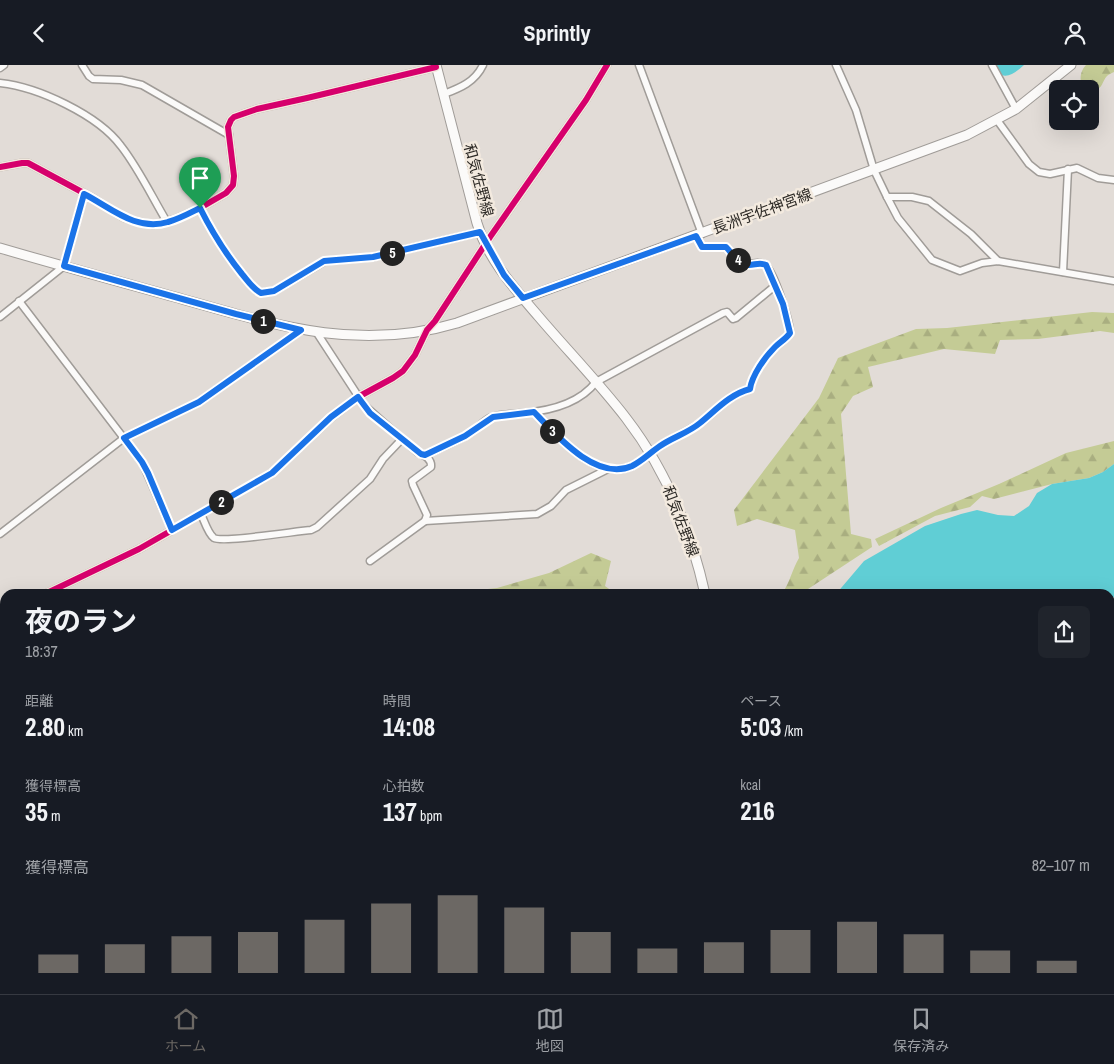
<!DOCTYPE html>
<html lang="ja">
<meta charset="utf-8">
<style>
body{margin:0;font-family:"Archivo Narrow","Noto Sans JP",sans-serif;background:#20242c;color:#f1f3f6;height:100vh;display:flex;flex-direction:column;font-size:19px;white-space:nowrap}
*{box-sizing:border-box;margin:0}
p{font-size:16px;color:#9ea1a6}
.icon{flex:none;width:28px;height:28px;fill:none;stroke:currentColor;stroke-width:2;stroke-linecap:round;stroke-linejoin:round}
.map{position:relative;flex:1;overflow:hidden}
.sheet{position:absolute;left:0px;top:524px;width:1115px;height:406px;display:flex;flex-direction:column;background:#171b24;border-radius:15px 15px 0 0;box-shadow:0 5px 20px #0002}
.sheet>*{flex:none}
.buttons{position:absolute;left:1049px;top:15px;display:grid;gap:10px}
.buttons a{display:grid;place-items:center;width:50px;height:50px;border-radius:8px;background:#171b24;box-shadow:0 5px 20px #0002;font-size:25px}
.pin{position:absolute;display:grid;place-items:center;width:42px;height:42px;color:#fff;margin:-51px -21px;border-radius:50% 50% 50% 0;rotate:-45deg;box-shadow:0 0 5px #0007}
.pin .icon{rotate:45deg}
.km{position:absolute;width:25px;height:25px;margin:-12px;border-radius:50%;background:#222;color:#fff;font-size:14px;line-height:25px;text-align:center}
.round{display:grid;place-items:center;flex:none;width:52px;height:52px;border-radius:8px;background:#20242c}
.head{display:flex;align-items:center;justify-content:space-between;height:85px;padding:0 25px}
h1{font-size:28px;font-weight:700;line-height:38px}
.stats{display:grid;grid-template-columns:repeat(3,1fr);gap:8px;height:85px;padding:5px 25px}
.stats div{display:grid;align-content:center}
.stats b{font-size:25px;font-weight:700}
.stats small{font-size:14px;font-weight:400}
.stats p{font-size:14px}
.chart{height:140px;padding:10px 25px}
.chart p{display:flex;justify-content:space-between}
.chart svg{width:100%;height:90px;margin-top:5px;stroke:#6c6864;stroke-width:6}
header{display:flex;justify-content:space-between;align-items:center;height:65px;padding:0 25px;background:#171b24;font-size:22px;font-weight:700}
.menu{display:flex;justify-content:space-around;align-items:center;height:70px;border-top:1px solid #363941;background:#171b24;font-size:14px;color:#9ea1a6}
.menu a{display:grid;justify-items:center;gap:2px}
.menu .selected{color:#6c6864}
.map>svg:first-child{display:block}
</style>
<header><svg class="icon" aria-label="back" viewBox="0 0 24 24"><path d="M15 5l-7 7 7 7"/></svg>Sprintly<svg class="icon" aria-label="person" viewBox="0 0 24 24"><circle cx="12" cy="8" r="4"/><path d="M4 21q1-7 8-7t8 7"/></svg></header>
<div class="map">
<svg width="1114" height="929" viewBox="0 0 1114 929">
<defs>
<pattern id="forest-firs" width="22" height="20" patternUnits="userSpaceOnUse" patternTransform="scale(1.25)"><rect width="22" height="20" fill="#c4cb95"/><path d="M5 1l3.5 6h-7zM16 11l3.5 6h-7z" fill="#a9ae80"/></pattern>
</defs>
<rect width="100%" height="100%" fill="#e2dcd7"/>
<g fill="url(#forest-firs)">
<path d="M1086,0H1114V7C1112,8 1109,9 1107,11C1102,16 1103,24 1094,25C1079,27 1077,9 1086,0Z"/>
<path d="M1092,247L1114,248V268L1100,266L1038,274L1000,275L995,289L944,284L868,302L873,322L853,331L841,349L851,469L871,474L872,482L808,524L805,529H782C790,517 792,505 799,493L795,465L757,454L737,461L734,445L819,333L838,293L916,264L947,263Z"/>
<polygon points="1114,376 1114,399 1103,407 1089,413 1052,419 994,434 982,431 970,442 935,451 879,481 875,474 941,443 999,419 1066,388"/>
<polygon points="591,488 611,496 605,521 616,529 595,529 599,525 592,529 441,529 497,523 549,508"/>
</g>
<g fill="#60ced5">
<path d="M995,0H1024C1017,6 1010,13 1001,10Z"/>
<polygon points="1114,399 1114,532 1110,534 1110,529 836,529 864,496 925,461 961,449 977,445 998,450 1014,451 1029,441 1037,428 1052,419 1089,413 1103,407"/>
<polygon points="5,612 5,734 0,736 0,615"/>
</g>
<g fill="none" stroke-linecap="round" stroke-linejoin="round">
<polyline stroke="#60ced5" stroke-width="2" points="1110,851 1114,849"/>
<g stroke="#a09c98" stroke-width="9">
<g id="minor">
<polyline points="82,0 89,11 93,14 121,15 142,20 229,70"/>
<polyline points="639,0 702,169"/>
<polyline points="836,0 856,45 874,105 887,132 912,132 929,136 971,169 998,196"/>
<polyline points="992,0 1016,44"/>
<polyline points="0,3 4,0"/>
<path d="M0,18C38,22 98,50 121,81C139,104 152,132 167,157"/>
<path d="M444,29C460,23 475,17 483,0"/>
<polyline points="997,55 1029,99 1039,107 1050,109 1077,103 1098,113 1114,115"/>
<polyline points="0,102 22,98 28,98 93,133 124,153 153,160 175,154 200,143 226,128 233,120 234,111 228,62 231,55 234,52 257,44 307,33 436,2"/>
<polyline points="887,132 898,153 932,195 960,206 982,198 998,196 1114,216"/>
<path d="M200,143C212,167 225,188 242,209C248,216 253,224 261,228L274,226L325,196L373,192L480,167"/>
<polyline points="1063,207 1068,104"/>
<polyline points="19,236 142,397 172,465"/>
<polyline points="0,252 64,201 84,129"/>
<path d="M317,268L364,340L417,387C423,390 432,393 431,402L412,416L413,420L427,450L425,456L370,496"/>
<path d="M534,347C556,370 595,417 632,401C642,396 651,387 660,381C674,372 689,366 703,356C718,344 731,329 750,324C752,309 765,293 775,282C780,278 786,274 790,268C790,257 774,206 765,200C759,195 750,201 743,198C736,195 732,187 726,182H702L697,171"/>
<path d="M425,390C440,383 456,377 470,368C478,364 483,355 492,352C502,349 513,349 523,348C548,346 579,339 596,317L723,248L727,247L733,254L736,253L776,220"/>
<path d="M201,449C204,455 208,469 214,473C222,478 297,466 311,465L317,462L370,414L383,394L402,374"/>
<polyline points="425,456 537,449 551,441 566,425 608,404"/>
<polyline points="0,469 124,373 199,337 301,265"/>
<polyline points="45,529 139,484 272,408 331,353 358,332 393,313 403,306 415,290 427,265 435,256 490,172 586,35 607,0"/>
<polyline points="0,546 5,544"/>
<polyline points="1110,559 1114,557"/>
<polyline points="1110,579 1114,578"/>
<polyline points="1110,773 1114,771"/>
<polyline points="0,796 5,793"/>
<polyline points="1110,846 1114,843"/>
<polyline points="360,925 365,929"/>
<polyline points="469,925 472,929"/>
<polyline points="553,925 553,929"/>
<polyline points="675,925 675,929"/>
<polyline points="167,929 170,925"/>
<polyline points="228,929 240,925"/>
<polyline points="336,929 339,925"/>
<polyline points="640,929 645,925"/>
</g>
</g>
<g stroke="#a09c98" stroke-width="10">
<polyline id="tertiary" points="81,925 82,929"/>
</g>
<g stroke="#a09c98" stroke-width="11">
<g id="secondary">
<path d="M436,0L477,158C488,195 515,224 539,252C568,286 599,318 626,353C666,405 691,466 705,529"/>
<path d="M0,183C58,200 117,216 175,232C271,259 357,288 457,258L967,70L1016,44L1071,0"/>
<polyline points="780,925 781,929"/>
</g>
</g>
<g stroke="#bbb8b5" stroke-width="12">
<g id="primary">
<polyline points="0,809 5,808"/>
<polyline points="1110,864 1114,862"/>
<polyline points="1110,883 1114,881"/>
<polyline points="1110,892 1114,890"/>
<polyline points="750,925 760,929"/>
<polyline points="1008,929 1015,925"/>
<polyline points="1028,929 1034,925"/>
<polyline points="1041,929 1048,925"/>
</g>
</g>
<use href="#minor" stroke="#fbfaf9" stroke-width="6"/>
<use href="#tertiary" stroke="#fbfaf9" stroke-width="8"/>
<use href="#secondary" stroke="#fbfaf9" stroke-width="9"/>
<use href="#primary" stroke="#eee8e9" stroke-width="10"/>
<g stroke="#f3eadf" stroke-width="9">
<g id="cycleway">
<polyline points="0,102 22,98 28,98 93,133 124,153 153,160 175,154 200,143 226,128 233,120 234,111 228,62 231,55 234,52 257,44 307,33 436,2"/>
<polyline points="45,529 139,484 272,408 331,353 358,332 393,313 403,306 415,290 427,265 435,256 490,172 586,35 607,0"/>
</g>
</g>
<use href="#cycleway" stroke="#d6006c" stroke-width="6"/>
</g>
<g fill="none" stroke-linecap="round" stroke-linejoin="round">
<g stroke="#fff" stroke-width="10">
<path id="route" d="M84,129C110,142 136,167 168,157C179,154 190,148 200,143C212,167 225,188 242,209C248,216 253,224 261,228L274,226L324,196L373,192L480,167L504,210L523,233L696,171L702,182H726C733,189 738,200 749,200C755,200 760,197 766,200L783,239L790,268C786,274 780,277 775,282C765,292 752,310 750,324C730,329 715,346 700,358C688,368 673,372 660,381C651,387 642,396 632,401C596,417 556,370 534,347L493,352L465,371L425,390L421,389L370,348L358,332L331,352L272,408L172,465L148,408L142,397L124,373L199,337L301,265L236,249L64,201Z"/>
</g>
<use href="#route" stroke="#1a73e8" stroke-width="6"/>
</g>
<g text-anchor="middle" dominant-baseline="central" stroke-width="5" stroke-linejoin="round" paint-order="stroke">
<g font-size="15" fill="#2d2a26" stroke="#f3eadf">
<text transform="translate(479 115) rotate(75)">和気佐野線</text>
<text transform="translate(762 146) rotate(-20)">長洲宇佐神宮線</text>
<text transform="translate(681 456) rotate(69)">和気佐野線</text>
</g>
</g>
</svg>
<div class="buttons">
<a><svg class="icon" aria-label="locate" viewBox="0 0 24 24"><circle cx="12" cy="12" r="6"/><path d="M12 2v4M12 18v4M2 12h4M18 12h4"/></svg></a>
</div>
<div class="pin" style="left:200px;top:143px;background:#1e9e55"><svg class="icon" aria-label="arrive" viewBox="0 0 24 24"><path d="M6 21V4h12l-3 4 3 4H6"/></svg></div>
<b class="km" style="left:263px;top:256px">1</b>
<b class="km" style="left:221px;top:437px">2</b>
<b class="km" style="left:552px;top:366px">3</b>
<b class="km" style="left:738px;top:195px">4</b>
<b class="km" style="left:392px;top:188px">5</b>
<section class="sheet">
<div class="head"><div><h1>夜のラン</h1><p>18:37</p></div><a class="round"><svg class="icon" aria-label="share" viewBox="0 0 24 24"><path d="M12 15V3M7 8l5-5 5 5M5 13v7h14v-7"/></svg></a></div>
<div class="stats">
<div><p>距離</p><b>2.80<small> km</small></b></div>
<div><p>時間</p><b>14:08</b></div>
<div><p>ペース</p><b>5:03<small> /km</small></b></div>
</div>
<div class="stats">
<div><p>獲得標高</p><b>35<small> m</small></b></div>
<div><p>心拍数</p><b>137<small> bpm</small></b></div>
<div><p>kcal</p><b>216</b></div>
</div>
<div class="chart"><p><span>獲得標高</span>82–107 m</p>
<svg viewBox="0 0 160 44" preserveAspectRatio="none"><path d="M5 44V35M15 44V30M25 44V26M35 44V24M45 44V18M55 44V10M65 44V6M75 44V12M85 44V24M95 44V32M105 44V29M115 44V23M125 44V19M135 44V25M145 44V33M155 44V38"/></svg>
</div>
</section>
</div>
<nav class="menu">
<a class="selected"><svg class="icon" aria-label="home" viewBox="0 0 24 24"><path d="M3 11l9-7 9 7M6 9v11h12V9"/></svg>ホーム</a>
<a><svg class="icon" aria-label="map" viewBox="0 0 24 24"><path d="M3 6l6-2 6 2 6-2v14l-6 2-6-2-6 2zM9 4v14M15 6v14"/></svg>地図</a>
<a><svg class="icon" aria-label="saved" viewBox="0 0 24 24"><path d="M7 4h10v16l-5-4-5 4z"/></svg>保存済み</a>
</nav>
